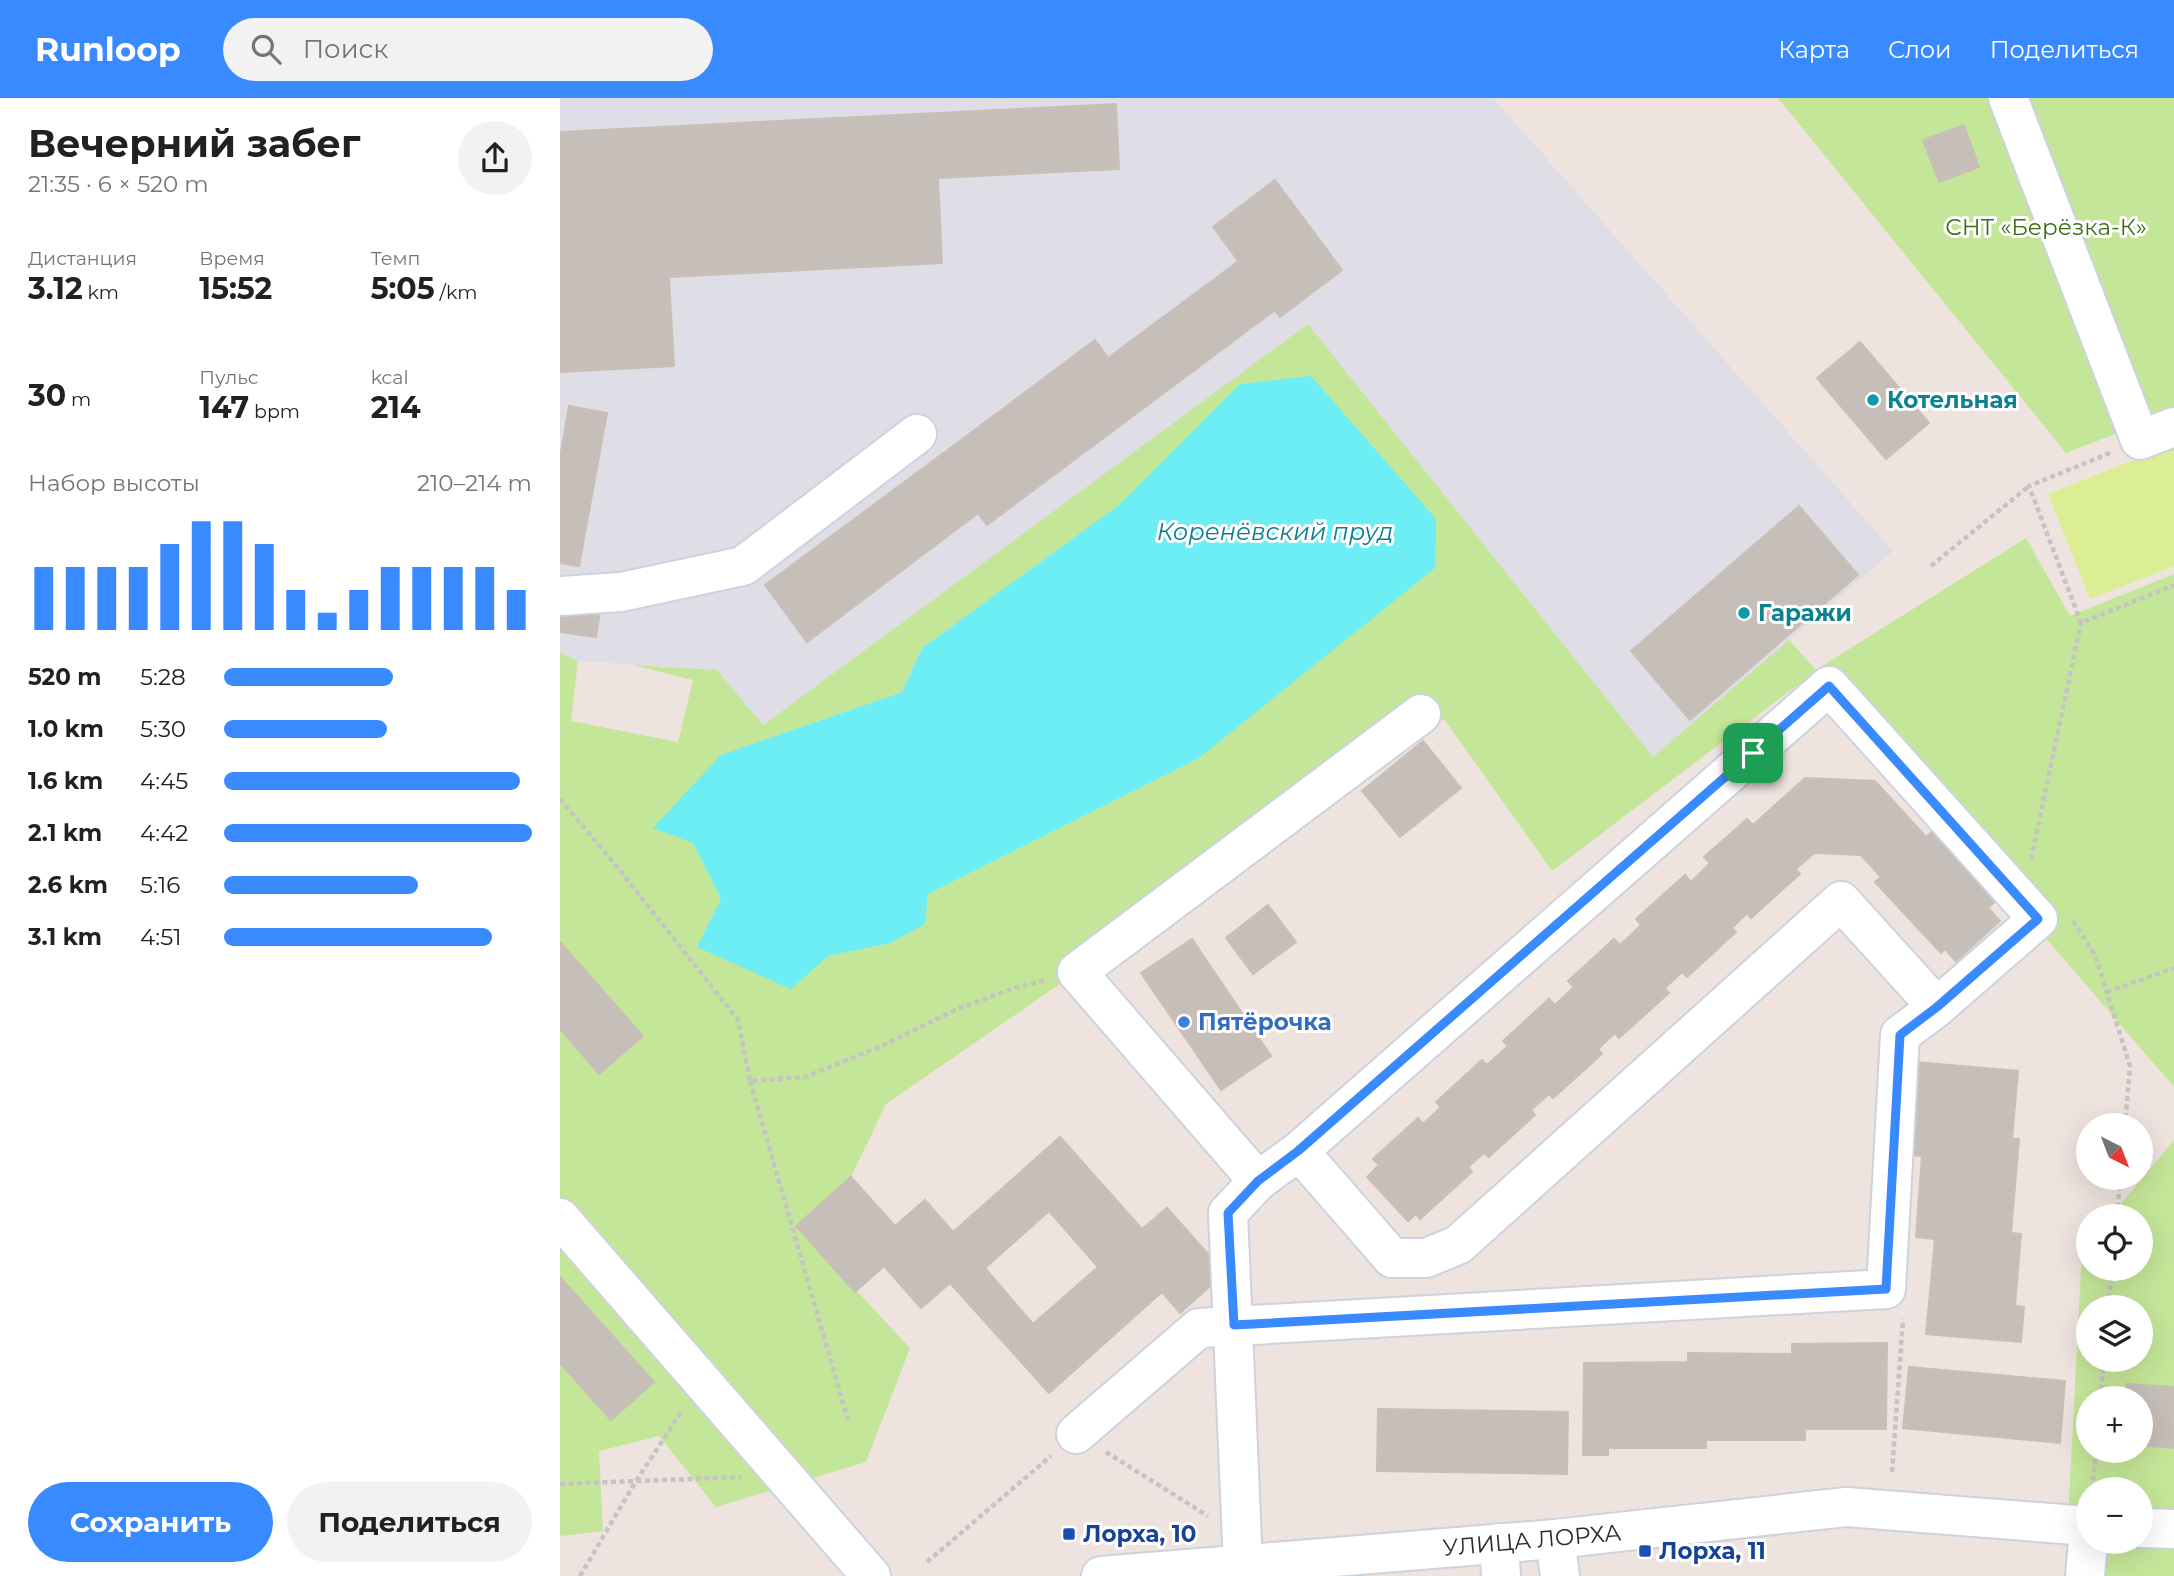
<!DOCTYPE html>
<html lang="ru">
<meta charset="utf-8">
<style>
body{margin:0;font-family:Montserrat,sans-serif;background:#f2f2f2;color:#202124;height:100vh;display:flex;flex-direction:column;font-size:26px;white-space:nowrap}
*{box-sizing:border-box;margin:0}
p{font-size:23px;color:#757577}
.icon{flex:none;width:38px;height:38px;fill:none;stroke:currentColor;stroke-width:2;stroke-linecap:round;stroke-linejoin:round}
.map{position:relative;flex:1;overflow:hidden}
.drawer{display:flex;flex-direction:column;background:#fff;width:560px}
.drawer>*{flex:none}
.needle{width:46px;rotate:138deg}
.tools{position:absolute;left:1516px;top:1015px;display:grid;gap:14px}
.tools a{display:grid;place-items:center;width:77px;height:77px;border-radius:50%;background:#fff;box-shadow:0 7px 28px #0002;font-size:35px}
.pin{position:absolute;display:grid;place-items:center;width:60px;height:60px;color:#fff;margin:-30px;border-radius:14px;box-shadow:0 4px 10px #0006}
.round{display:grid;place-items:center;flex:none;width:74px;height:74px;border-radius:37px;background:#f2f2f2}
.head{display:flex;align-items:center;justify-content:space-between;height:119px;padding:0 28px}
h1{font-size:38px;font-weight:700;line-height:52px}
.figures{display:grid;grid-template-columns:repeat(3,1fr);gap:10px;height:119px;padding:7px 28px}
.figures div{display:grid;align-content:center}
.figures b{font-size:30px;font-weight:700}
.figures small{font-size:19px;font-weight:400}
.figures p{font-size:19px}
.chart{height:196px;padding:14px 28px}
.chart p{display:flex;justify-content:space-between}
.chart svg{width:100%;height:126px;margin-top:7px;stroke:#3a8aff;stroke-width:6}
.action{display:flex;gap:14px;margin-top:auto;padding:14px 28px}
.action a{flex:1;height:80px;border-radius:42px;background:#3a8aff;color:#fff;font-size:28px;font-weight:700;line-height:80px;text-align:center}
.action a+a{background:#f2f2f2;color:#202124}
ul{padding:0 28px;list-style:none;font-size:23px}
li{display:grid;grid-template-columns:112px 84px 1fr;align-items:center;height:52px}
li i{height:18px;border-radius:9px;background:#3a8aff}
header{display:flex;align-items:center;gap:42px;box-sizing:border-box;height:98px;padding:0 35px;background:#3a8aff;color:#fff}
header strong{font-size:33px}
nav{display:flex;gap:38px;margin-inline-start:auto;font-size:24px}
.search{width:490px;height:63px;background:#f2f2f2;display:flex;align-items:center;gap:18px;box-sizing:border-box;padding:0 24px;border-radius:38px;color:#757577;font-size:26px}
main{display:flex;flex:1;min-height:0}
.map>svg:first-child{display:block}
</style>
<header>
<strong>Runloop</strong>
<div class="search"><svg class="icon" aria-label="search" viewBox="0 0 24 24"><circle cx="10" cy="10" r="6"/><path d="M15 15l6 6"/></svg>Поиск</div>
<nav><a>Карта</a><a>Слои</a><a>Поделиться</a></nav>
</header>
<main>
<section class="drawer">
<div class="head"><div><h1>Вечерний забег</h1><p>21:35 · 6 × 520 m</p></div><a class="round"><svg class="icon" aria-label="share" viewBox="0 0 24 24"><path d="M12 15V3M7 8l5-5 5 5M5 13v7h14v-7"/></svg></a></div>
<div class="figures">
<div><p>Дистанция</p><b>3.12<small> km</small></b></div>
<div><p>Время</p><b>15:52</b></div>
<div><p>Темп</p><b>5:05<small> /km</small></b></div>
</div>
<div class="figures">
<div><b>30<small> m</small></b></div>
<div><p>Пульс</p><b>147<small> bpm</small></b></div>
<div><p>kcal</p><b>214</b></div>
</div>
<div class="chart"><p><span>Набор высоты</span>210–214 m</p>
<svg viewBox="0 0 160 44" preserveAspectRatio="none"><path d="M5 44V22M15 44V22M25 44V22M35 44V22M45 44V14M55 44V6M65 44V6M75 44V14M85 44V30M95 44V38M105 44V30M115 44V22M125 44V22M135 44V22M145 44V22M155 44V30"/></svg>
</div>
<ul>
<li><b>520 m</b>5:28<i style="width:55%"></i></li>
<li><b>1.0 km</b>5:30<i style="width:53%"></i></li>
<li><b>1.6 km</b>4:45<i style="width:96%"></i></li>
<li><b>2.1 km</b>4:42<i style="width:100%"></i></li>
<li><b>2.6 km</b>5:16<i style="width:63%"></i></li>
<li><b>3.1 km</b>4:51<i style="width:87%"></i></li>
</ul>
<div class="action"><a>Сохранить</a><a>Поделиться</a></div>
</section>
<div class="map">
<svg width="1614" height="1478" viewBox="0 0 1614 1478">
<rect width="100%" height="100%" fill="#eee3de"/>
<polygon fill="#dfdee6" points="0,0 933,0 1333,453 1093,659 748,227 203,627 157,572 18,563 0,555"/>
<g fill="#c4e698" fill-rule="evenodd">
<polygon points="1218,0 1614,0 1614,313 1506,355"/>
<path d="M748,226L1093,659L1229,542L1256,572L1466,440L1510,518L1614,476V989L1256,573L992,773L884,621L326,1006L291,1079L236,1128L350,1250L306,1364L156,1409L99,1338L39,1353L43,1433L0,1438V1265L51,1322L94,1284L0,1179V931L39,976L82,938L0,844V555L18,563L11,623L118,644L133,582L72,567L157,572L203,627ZM680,286L368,796L364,826L330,845L268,857L231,891L161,801L133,745L161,657L342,594L362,550L559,407Z"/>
<path d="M1614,1042V1478H1505L1522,1153L1528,1146V1171H1580V1118H1551ZM1528,1209H1580V1262H1528ZM1528,1300H1580V1353H1528ZM1528,1391H1580V1444H1528Z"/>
</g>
<polygon fill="#dcee94" points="1614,346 1614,468 1530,501 1488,396"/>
<polygon fill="#6dedf4" points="751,278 876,421 875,470 639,660 368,796 365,826 330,845 268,858 231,891 137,849 161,801 133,745 93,730 161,657 342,594 362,550 559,407 680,286"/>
<g fill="#c6bfb9" stroke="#cabfb7" stroke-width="2" fill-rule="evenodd">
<polygon points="556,6 559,71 378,80 382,165 109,179 114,268 0,274 0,34"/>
<polygon points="1404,27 1419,69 1379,84 1363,42"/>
<polygon points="715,82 782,172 720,219 653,129"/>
<polygon points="679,163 715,212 585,309 548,260"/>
<polygon points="535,242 585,309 427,427 377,360"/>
<polygon points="1300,244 1369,325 1326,361 1257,280"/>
<polygon points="9,308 47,315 19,468 0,465 0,360"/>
<polygon points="377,360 418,415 247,544 205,487"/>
<polygon points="1239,408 1298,477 1130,622 1071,553"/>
<polygon points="0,495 42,501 36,539 0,534"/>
<polygon points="863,643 901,690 840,739 802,693"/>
<polygon points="1245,680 1315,683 1366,739 1374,732 1437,802 1428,810 1440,823 1396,863 1385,851 1381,855 1315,784 1321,779 1301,757 1254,755 1236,771 1240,776 1191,820 1187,815 1172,830 1176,834 1127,879 1122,874 1105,890 1109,895 1059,940 1055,935 1038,951 1042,956 993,1000 989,996 971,1012 975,1017 929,1059 924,1055 908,1069 912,1074 860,1121 856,1116 848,1123 807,1079 819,1067 813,1061 858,1020 863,1026 881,1009 876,1004 922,962 927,967 948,948 943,943 989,901 995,907 1014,889 1008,883 1054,841 1060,847 1071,837 1081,827 1076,821 1125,777 1131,784 1150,765 1144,759 1187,721 1193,727"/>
<polygon points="708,807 736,844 693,876 666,840"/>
<polygon points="632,841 711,958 661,992 581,875"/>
<polygon points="0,844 83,938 39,976 0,931"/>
<polygon points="1355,964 1458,973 1452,1041 1459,1041 1451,1135 1461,1136 1455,1208 1464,1209 1461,1244 1366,1236 1375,1141 1356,1139 1362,1058 1347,1057"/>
<path d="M500,1039L582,1131L607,1110L665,1175L620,1215L602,1194L489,1295L390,1185L361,1210L324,1168L295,1194L236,1128L291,1079L335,1128L365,1102L393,1134ZM489,1113L538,1169L473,1226L425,1170Z"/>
<polygon points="0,1179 94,1284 51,1322 0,1265"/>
<polygon points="1327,1245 1326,1331 1245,1331 1245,1342 1146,1342 1146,1350 1048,1350 1048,1357 1023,1357 1024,1265 1128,1264 1128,1255 1232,1256 1232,1246"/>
<polygon points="1349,1269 1505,1283 1500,1345 1343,1330"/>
<polygon points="1567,1286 1614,1289 1614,1350 1580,1347 1580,1300 1566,1300"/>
<polygon points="818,1311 1008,1314 1007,1376 817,1373"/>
</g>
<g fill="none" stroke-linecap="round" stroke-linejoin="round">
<g stroke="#ccd3de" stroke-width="42">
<g id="minor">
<polyline points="1448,0 1580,342 1614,329"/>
<polyline points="0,498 61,494 183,468 357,336"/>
<polyline points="698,1083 517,874 861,616"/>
<polyline points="0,1120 311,1478"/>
<polyline points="516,1336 639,1230 1326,1191 1340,937 1377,909"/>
<polyline points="1580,1430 1614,1431"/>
<polyline points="995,1441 1000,1478"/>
<polyline points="939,1445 941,1478"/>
<polyline points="683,1467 668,1115 698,1083 739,1053 1269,588 1478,821 1377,909 1281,803 898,1147 866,1160 832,1160 739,1053"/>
<polyline points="541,1478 995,1441 1286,1409 1528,1428"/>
<polyline points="1525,1478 1528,1444"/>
</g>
</g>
<g stroke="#c4c4c4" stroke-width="4.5" stroke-dasharray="5 3.5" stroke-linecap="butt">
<polyline points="1550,355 1469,388 1521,525 1614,487"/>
<polyline points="1371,468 1469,388"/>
<polyline points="0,701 58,770 178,922 190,983 245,979 324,947 397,911 455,890 486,882"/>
<polyline points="1471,761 1521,525"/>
<polyline points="1513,823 1535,857 1570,968 1565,1027"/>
<polyline points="1547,894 1614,870"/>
<polyline points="190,983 288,1322"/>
<polyline points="1557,1118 1560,1080"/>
<polyline points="1548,1209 1552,1171"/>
<polyline points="1540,1300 1544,1262"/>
<polyline points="546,1354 648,1418"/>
<polyline points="1332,1374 1343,1221"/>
<polyline points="0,1386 181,1379"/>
<polyline points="1532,1391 1536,1353"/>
<polyline points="367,1464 491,1358"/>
<polyline points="20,1478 76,1383 122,1313"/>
</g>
<use href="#minor" stroke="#fff" stroke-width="38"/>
</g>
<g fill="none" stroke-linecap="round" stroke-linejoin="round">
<g stroke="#fff" stroke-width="14">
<polygon id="route" points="1269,588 1478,821 1377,909 1340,937 1326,1191 674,1227 668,1115 698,1083 738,1053"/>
</g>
<use href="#route" stroke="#3a8aff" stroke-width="9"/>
</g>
<g fill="#0f9aa8" stroke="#fff" stroke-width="2.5">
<circle cx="1313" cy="302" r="7"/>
<circle cx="1184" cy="515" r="7"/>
</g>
<circle fill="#3f7fe0" stroke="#fff" stroke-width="2.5" cx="624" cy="924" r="7"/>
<g fill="#1a4fb4" stroke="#fff" stroke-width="2.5">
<rect x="502" y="1429" width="14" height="14" rx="3.5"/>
<rect x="1078" y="1446" width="14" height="14" rx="3.5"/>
</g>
<g text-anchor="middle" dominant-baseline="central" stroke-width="6" stroke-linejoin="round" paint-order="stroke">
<g font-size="23" fill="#3c6d18" stroke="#fff">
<text x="1486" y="129">СНТ «Берёзка-К»</text>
</g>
<g font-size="23" font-weight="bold" fill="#0d838f" stroke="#fff" text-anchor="start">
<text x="1327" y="302">Котельная</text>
<text x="1198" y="515">Гаражи</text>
</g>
<g font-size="23" font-weight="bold" fill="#366cbe" stroke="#fff" text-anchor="start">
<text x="638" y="924">Пятёрочка</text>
</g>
<g font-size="23" font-weight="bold" fill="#164399" stroke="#fff" text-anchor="start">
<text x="523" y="1436">Лорха, 10</text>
<text x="1099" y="1453">Лорха, 11</text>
</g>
<g font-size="23" fill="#2c2c2c" stroke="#fff">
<text transform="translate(972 1442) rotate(-5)">УЛИЦА ЛОРХА</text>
</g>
<g font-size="24" font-style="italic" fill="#097d8e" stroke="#fff">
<text x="715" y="433">Коренёвский пруд</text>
</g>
</g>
</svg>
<div class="tools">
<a><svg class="needle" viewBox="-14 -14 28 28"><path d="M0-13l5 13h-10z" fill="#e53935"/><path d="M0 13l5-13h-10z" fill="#757577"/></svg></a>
<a><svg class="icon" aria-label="locate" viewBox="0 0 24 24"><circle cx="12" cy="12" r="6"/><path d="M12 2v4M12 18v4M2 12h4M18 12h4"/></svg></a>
<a><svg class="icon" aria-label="layers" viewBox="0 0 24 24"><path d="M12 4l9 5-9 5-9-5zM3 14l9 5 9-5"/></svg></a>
<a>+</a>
<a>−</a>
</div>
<div class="pin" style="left:1193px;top:655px;background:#1e9e55"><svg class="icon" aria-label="arrive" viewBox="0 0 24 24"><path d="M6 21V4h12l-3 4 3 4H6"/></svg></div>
</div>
</main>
